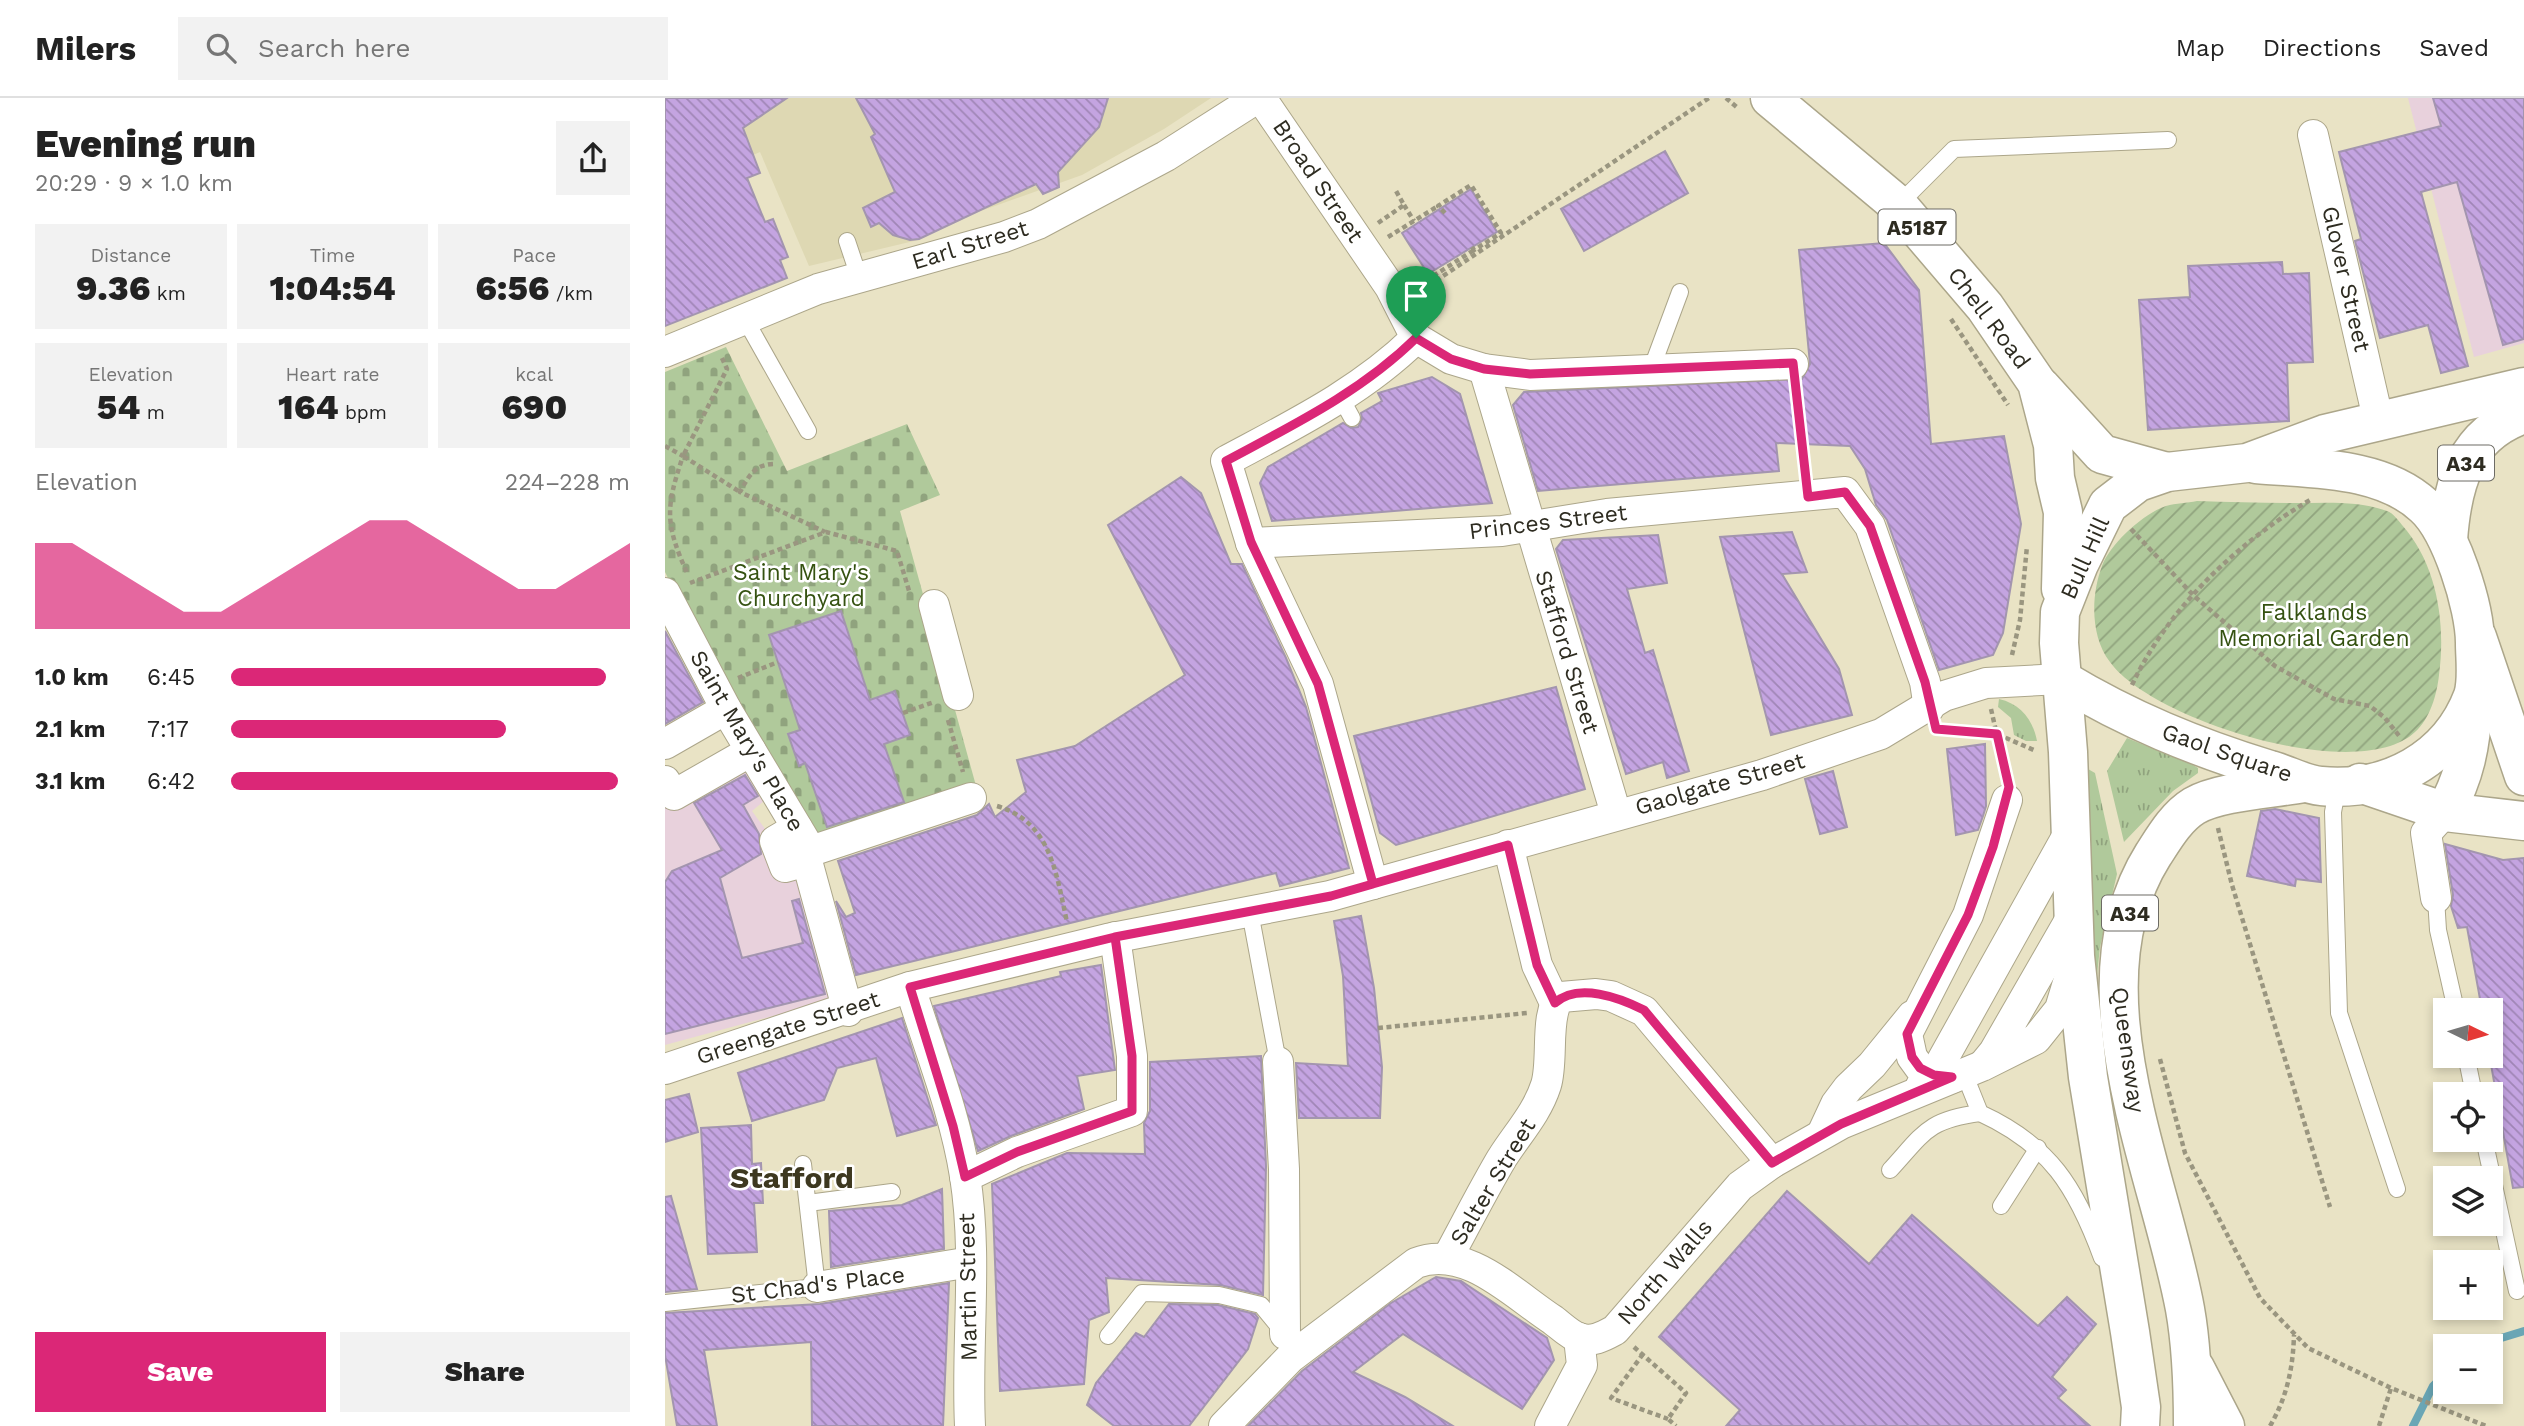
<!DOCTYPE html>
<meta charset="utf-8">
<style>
body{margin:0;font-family:"Work Sans",sans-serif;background:#f2f2f2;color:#222;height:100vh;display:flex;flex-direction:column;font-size:26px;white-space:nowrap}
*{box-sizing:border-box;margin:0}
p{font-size:23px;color:#767676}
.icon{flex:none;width:38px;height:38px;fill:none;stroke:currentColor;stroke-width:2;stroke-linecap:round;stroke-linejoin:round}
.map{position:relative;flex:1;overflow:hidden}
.sheet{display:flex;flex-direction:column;background:#fff;width:665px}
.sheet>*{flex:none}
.needle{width:46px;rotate:95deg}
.fabs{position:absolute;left:1768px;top:900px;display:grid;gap:14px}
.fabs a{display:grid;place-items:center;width:70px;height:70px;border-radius:0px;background:#fff;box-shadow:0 4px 10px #0003;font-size:35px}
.pin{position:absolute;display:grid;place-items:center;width:60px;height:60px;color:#fff;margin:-72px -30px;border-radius:50% 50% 50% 0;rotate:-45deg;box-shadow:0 0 7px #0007}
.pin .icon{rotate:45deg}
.round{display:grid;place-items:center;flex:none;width:74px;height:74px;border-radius:0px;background:#f2f2f2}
.overview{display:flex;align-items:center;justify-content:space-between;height:119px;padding:0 35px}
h1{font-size:38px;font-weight:800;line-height:52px}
.figures{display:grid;grid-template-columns:repeat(3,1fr);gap:10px;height:119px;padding:7px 35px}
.figures div{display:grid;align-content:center;border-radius:0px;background:#f2f2f2;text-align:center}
.figures b{font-size:35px;font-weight:800}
.figures small{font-size:19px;font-weight:400}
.figures p{font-size:19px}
.chart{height:196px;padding:14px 35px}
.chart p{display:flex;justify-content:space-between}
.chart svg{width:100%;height:126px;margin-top:7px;fill:#db2777;opacity:.7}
.cta{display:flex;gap:14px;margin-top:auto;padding:14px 35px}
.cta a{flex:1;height:80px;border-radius:0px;background:#db2777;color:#fff;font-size:28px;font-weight:800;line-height:80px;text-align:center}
.cta a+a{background:#f2f2f2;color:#222}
ul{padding:0 35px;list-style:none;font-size:23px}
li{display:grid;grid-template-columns:112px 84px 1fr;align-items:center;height:52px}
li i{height:18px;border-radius:9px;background:#db2777}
header{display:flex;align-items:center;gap:42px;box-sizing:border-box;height:98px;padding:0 35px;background:#fff;border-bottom:2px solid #e0e0e0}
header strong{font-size:33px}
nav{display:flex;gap:38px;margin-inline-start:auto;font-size:24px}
.search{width:490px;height:63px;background:#f2f2f2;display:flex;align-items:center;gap:18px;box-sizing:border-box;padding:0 24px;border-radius:0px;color:#767676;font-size:26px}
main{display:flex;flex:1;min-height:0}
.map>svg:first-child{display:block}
</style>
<header>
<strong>Milers</strong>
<div class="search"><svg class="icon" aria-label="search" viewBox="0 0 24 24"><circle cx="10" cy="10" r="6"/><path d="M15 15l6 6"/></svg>Search here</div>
<nav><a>Map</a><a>Directions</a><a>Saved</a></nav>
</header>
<main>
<section class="sheet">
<div class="overview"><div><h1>Evening run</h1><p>20:29 · 9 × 1.0 km</p></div><a class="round"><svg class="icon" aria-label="share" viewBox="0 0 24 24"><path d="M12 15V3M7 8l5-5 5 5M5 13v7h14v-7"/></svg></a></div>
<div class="figures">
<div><p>Distance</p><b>9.36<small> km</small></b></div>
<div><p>Time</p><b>1:04:54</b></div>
<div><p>Pace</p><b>6:56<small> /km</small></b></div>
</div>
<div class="figures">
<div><p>Elevation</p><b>54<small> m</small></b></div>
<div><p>Heart rate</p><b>164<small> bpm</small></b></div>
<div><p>kcal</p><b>690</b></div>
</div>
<div class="chart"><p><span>Elevation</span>224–228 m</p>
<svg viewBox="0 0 160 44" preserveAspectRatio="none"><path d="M0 44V14L10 14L20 22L30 30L40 38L50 38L60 30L70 22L80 14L90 6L100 6L110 14L120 22L130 30L140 30L150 22L160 14V44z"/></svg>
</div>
<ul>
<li><b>1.0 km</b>6:45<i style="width:94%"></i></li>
<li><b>2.1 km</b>7:17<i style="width:69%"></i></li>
<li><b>3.1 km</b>6:42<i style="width:97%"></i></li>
</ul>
<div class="cta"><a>Save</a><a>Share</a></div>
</section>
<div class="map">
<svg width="1859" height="1328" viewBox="0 0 1859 1328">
<defs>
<pattern id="grass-tufts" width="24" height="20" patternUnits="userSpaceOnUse" patternTransform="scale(1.75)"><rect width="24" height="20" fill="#b0c99b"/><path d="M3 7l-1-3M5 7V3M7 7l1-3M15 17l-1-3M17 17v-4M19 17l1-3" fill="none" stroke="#90a37e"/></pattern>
<pattern id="cemetery-stones" width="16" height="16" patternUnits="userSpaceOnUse" patternTransform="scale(1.75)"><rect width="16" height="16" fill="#b0c99b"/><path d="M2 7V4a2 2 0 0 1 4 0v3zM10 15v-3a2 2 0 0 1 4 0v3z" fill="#90a37e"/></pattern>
<pattern id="garden-furrows" width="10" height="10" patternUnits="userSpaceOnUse" patternTransform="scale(1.75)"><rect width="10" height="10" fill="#b0c99b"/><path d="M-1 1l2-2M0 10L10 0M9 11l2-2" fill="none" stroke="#90a37e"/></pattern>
<pattern id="building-back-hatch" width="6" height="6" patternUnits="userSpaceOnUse" patternTransform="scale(1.75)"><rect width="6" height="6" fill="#c4a4e1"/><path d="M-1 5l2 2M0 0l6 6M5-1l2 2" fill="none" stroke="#a086b6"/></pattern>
</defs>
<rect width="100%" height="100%" fill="#e9e3c5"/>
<g fill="#e8d1dc">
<polygon points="1743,0 1859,0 1859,245 1809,259"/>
<polygon points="84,662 106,697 87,713 137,782 171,901 0,947 0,678 15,705"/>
</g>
<polygon fill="#ded8b3" points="0,0 546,0 499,31 417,77 313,114 253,142 144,168 95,54 0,95"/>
<g fill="url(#grass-tufts)">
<path d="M1334,601C1356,606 1368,622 1372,643H1361L1349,637L1346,620L1333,609Z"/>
<polygon points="1462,640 1528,667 1533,670 1533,675 1508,693 1459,744 1442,673"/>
<polygon points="1423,671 1430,675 1452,776 1435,849 1429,906"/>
</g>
<polygon fill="url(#cemetery-stones)" points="61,249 122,373 242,326 275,397 235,413 313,695 159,755 28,531 0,474 0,274"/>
<path fill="url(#garden-furrows)" d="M1532,403C1564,404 1596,405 1628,405C1659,405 1692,402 1722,413C1728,415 1733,422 1737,427C1772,466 1781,525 1774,577C1772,596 1765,621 1750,634C1693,688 1485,621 1445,564C1425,538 1426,497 1437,468C1445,446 1479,415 1501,408C1511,405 1522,405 1532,403Z"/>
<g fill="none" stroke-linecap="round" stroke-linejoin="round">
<g stroke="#6aa6b5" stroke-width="8">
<polyline points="1810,1248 1859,1233"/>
<polyline points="1748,1328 1768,1288 1780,1276"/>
</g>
</g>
<g fill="url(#building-back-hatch)" stroke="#a395af" stroke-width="2">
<polygon points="0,0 122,0 78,30 95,75 82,80 100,124 108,121 123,159 115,162 122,180 0,228"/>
<polygon points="191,0 443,0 434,29 393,74 394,89 378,96 371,86 254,141 245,142 228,137 214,125 206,129 198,110 230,94 206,39 210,36"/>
<polygon points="1768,0 1859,0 1859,241 1838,247 1792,84 1756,94 1803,268 1776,275 1763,227 1715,240 1690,143 1696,141 1674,54 1776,28"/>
<polygon points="1000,53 1023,95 919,153 896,111"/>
<polygon points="806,91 832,134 763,176 737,135"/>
<polygon points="1219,145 1254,192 1266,346 1339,338 1356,426 1338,535 1328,557 1274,572 1222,422 1211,407 1200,371 1185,348 1111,345 1114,373 873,393 848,307 859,294 1137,281 1145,266 1134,152"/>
<polygon points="1617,164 1618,176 1644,175 1648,264 1622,265 1624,323 1483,332 1474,202 1525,199 1523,168"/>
<polygon points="767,279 795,296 827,405 607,423 595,385 603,369 678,325 686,330 693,329 697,321 696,315 717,303 713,295"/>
<polygon points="516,379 536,395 566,466 577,466 621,560 641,609 684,770 615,788 611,775 191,877 171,803 181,819 190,815 173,763 312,717 324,706 330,719 361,694 352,662 410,648 520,577 443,427"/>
<polygon points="1127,434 1142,474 1117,476 1174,571 1187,617 1106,637 1055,439"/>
<polygon points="993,437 1002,485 962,491 980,555 988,552 1024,673 1002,680 998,664 961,676 891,451 898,442"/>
<polygon points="176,513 205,602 230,593 245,637 219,646 239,704 162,729 140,665 134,668 123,636 135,632 104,537"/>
<polygon points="0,533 38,604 0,626"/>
<polygon points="891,589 920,691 731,747 715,735 689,638"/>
<polygon points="1320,646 1321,708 1318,718 1313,732 1291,737 1282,651"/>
<polygon points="1168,673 1182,729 1155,736 1140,681"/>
<polygon points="80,677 93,698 78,707 94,736 96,756 55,780 77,860 138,845 127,803 134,801 160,896 0,936 0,784 7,773 57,752 29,705"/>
<polygon points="1610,711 1654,720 1656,784 1631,781 1630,788 1582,778 1596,713"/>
<polygon points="1780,746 1838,762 1859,760 1859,1089 1848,1090 1825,961 1825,912 1817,912 1802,829 1793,830 1786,808 1788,797"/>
<polygon points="696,818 709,890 717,969 715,1020 634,1020 631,965 683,968 678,878 669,823"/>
<polygon points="436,867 450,972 412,978 419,1011 346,1038 313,1053 269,908 396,878 395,874"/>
<polygon points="237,920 271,1027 232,1038 211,960 172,970 159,1002 87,1023 73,975"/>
<polygon points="596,958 601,1068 598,1197 555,1187 441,1180 444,1214 424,1222 419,1286 335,1293 327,1086 402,1055 480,1056 479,1025 485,1013 485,964"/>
<polygon points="24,996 33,1034 0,1044 0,1002"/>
<polygon points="86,1027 87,1066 96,1065 98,1105 89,1105 92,1154 43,1156 36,1030"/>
<polygon points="277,1091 279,1151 166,1169 164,1113 237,1107"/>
<polygon points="1122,1093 1204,1166 1247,1117 1373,1228 1402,1199 1431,1226 1387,1279 1401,1292 1393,1300 1425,1328 1061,1328 1075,1312 994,1239"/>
<polygon points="6,1098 32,1191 0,1194 0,1099"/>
<polygon points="771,1179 796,1183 882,1240 889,1262 857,1311 738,1236 688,1274 740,1299 788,1328 583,1328 637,1273 726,1205"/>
<polygon points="284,1185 278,1328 147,1328 146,1244 39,1252 52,1328 12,1328 0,1257 0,1215 155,1206"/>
<polygon points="504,1206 553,1207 590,1216 593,1220 583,1251 524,1328 449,1328 422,1307 431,1285 471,1235 479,1239"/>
</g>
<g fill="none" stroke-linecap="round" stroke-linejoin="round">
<g stroke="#aca68a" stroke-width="18">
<g id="lane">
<polyline points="1233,107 1289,51 1503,42"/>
<polyline points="182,143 194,179"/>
<polyline points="80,221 143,333"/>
<polyline points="986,272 1015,194"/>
<polyline points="676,300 687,320"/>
<polyline points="1673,687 1668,714 1674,915 1732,1091"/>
<polyline points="1771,800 1773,832 1791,912"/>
<polyline points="585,814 613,964"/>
<polyline points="1801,957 1809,996"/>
<path d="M1299,975L1315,1015C1385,1047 1411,1089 1437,1160"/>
<polyline points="1819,1041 1852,1193"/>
<path d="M1225,1072C1259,1035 1262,1022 1315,1015"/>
<polyline points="143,1105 227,1094"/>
<polyline points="1336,1108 1373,1050"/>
<polyline points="0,1205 152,1189 138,1066"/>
<polyline points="443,1238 477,1195 554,1197 596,1207 619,1235"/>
</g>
</g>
<g stroke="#aca68a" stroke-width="32">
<g id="street">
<polyline points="596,0 725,189 751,240"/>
<polyline points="1648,37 1714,325"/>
<polyline points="751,240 786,261 819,271 865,277 1128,266"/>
<polyline points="0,254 153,191 339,139 373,126 501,58 592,0"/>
<polyline points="819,271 951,716"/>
<polyline points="586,445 837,433 942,416 1180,394 1205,428 1260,584 1264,610"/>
<polyline points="0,495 61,611 146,753"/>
<polyline points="269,507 293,597"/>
<polyline points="0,646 61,611"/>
<polyline points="0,683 9,697 86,653"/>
<polyline points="132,730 110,743 120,769 142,763"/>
<polyline points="843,747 872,867 890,905"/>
<polyline points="146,753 306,700"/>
<polyline points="146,753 142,763 183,913"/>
<path d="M708,786L653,586L586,445L561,363C628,327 696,294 751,240"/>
<polyline points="1771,800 1761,735 1780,714"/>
<path d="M245,889C264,951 290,1014 300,1078C313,1160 301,1245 305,1328"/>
<polyline points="613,964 619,1071 620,1236"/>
<polyline points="1320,965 1329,954 1409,815"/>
<polyline points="0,971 245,889 442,841 665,798 1097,677 1216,636 1279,598 1321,585 1396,581"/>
<polyline points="1287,980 1269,977 1255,970 1247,959 1242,936 1303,817 1342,702"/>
<polyline points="1256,988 1269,977 1404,735"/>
<polyline points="1157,1036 1171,1006 1183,990 1207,967 1247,918"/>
<polyline points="300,1079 352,1054 467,1013 467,958 450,839"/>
<path d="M783,1159C801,1126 818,1092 837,1060C853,1035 872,1015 881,987C889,962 879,914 896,899L931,896L946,898L979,913L1107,1065"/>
<polyline points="152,1189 306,1164"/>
<path d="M559,1328L625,1260L751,1165C801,1146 848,1196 888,1222C896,1228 905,1237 914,1240C927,1245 939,1238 950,1232L1075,1088L1107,1065L1176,1026L1317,968L1371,941L1395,911L1408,868"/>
<polyline points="885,1328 917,1267 914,1240"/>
</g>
</g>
<g stroke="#aca68a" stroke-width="41">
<g id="secondary">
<polyline points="1812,539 1859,678"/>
<polyline points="1695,685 1780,714 1859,723"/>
</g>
</g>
<g stroke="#aca68a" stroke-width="41">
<g id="highway">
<polyline points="1105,0 1233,107 1320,209 1372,285 1388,347 1390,380 1398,414 1396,491"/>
<polyline points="1376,289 1437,356 1502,374"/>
<path d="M1783,442C1787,386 1800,336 1859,316"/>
<path d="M1396,581C1464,622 1530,649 1605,672C1621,676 1640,687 1656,688C1722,694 1784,662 1808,598C1813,582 1810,561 1810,545C1810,509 1786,432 1759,408C1716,368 1646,371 1591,366"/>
<path d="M1780,714C1800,678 1806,647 1808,606"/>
<polyline points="1530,1270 1560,1328"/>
<polyline points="1475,1328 1476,1309 1465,1234 1423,979 1410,858 1403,654 1394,545 1395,514 1414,466 1443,407 1473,384 1502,374 1582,365 1660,336 1859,289"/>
<path d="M1528,1328C1528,1289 1527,1250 1520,1211C1495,1074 1405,889 1488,757C1499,740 1511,719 1529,708C1555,693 1607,691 1638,685"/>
</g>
</g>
<g stroke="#9a9680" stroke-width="4.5" stroke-dasharray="5 3.5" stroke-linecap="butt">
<polyline points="1061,0 1074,11"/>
<polyline points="739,107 749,123"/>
<polyline points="780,115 773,108 806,87 836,135 809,152 807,149"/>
<polyline points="713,125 739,107 731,93"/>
<polyline points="723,139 773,108"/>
<polyline points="754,187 809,152"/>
<polyline points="757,192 1044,0"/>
<polyline points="1286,221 1343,307"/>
<polyline points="57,260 62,271 18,358 75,394"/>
<polyline points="1131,292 1140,370"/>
<path d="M0,348L18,358C0,411 0,426 23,477"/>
<path d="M108,366C89,367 84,378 75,394L160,434"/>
<polyline points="1466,431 1529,498 1610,568 1669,601 1705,608 1720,620 1735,639"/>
<polyline points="25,485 161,434 232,453 245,496"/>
<polyline points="1347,557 1355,522 1362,448"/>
<polyline points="73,580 113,564"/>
<path d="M1467,587C1503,510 1572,445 1645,402"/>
<polyline points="1326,611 1341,677"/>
<polyline points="238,615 269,604"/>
<polyline points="283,622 298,674"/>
<polyline points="1282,631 1332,636 1371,653"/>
<path d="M332,708C386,724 391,775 402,824"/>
<polyline points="1553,730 1567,787 1665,1109"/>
<polyline points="713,930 862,915"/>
<polyline points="1495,961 1520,1055 1595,1200 1643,1250 1726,1290 1821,1328"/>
<polyline points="969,1249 1021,1295 1003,1321 1011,1328"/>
<polyline points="978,1256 946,1300 1003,1321"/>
<path d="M1605,1328C1622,1299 1628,1270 1629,1237"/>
<polyline points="1714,1328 1726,1290"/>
</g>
<use href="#lane" stroke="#fff" stroke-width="16"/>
<use href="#street" stroke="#fff" stroke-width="30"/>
<use href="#secondary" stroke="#fff" stroke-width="38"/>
<use href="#highway" stroke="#fff" stroke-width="38"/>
</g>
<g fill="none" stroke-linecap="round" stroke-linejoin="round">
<g stroke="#fff" stroke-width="14">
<path id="route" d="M751,240C696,294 628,327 561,363L586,444L653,586L708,786L666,798L450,839L467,958V1013L352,1054L300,1079L288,1028L245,889L450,839L666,798L843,747L872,867L890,905C913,884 955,900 979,912L1107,1065L1176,1026L1287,979L1269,977L1255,970L1247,959L1242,936L1303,817L1328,749L1344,689L1332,636L1271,631L1260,584L1205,428L1180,394L1143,399L1128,265L865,276L819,271L786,261L751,240"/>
</g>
<use href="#route" stroke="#db2777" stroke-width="9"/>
</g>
<g text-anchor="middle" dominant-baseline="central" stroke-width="5" stroke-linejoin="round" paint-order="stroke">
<g fill="#fff" stroke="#6d6b64" stroke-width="2">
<rect x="1213.5" y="111.5" width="77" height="35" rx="5"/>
<rect x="1773" y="347.5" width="56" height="35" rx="5"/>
<rect x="1437" y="797.5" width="56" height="35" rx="5"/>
</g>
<g font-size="21" font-weight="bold" fill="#2e2c21">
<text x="1252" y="129">A5187</text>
<text x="1801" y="365">A34</text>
<text x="1465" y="815">A34</text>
</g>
<g font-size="23" fill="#2e2c21" stroke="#fff">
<text transform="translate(653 83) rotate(56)">Broad Street</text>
<text transform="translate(305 147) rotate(-17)">Earl Street</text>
<text transform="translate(1681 181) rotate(77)">Glover Street</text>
<text transform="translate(1324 220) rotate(53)">Chell Road</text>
<text transform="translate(883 424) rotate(-7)">Princes Street</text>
<text transform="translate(1420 460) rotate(-66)">Bull Hill</text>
<text transform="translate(902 554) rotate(73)">Stafford Street</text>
<text transform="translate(82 643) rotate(60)">Saint Mary's Place</text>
<text transform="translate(1562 655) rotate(19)">Gaol Square</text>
<text transform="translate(1055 686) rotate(-16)">Gaolgate Street</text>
<text transform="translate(123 930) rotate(-18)">Greengate Street</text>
<text transform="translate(1463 952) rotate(82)">Queensway</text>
<text transform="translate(828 1084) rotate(-59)">Salter Street</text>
<text transform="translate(1000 1174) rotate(-49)">North Walls</text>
<text transform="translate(153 1187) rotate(-7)">St Chad's Place</text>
<text transform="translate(303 1189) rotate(-91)">Martin Street</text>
</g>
<g font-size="23" fill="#355211" stroke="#fff">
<text x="136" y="474">Saint Mary's<tspan x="136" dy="26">Churchyard</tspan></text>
<text x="1649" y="514">Falklands<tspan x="1649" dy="26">Memorial Garden</tspan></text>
</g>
<g font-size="30" font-weight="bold" fill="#3d3820" stroke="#fff">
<text x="127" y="1079">Stafford</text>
</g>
</g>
</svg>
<div class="fabs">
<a><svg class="needle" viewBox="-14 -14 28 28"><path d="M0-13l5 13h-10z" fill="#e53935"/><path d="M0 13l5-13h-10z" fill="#767676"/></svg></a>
<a><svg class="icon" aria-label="locate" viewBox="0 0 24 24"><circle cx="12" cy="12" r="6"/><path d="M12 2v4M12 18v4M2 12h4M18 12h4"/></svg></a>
<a><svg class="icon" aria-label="layers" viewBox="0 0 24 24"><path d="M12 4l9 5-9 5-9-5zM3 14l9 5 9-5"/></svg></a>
<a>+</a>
<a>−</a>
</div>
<div class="pin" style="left:751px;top:240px;background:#1e9e55"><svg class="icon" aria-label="arrive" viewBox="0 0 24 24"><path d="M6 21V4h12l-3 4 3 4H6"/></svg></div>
</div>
</main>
